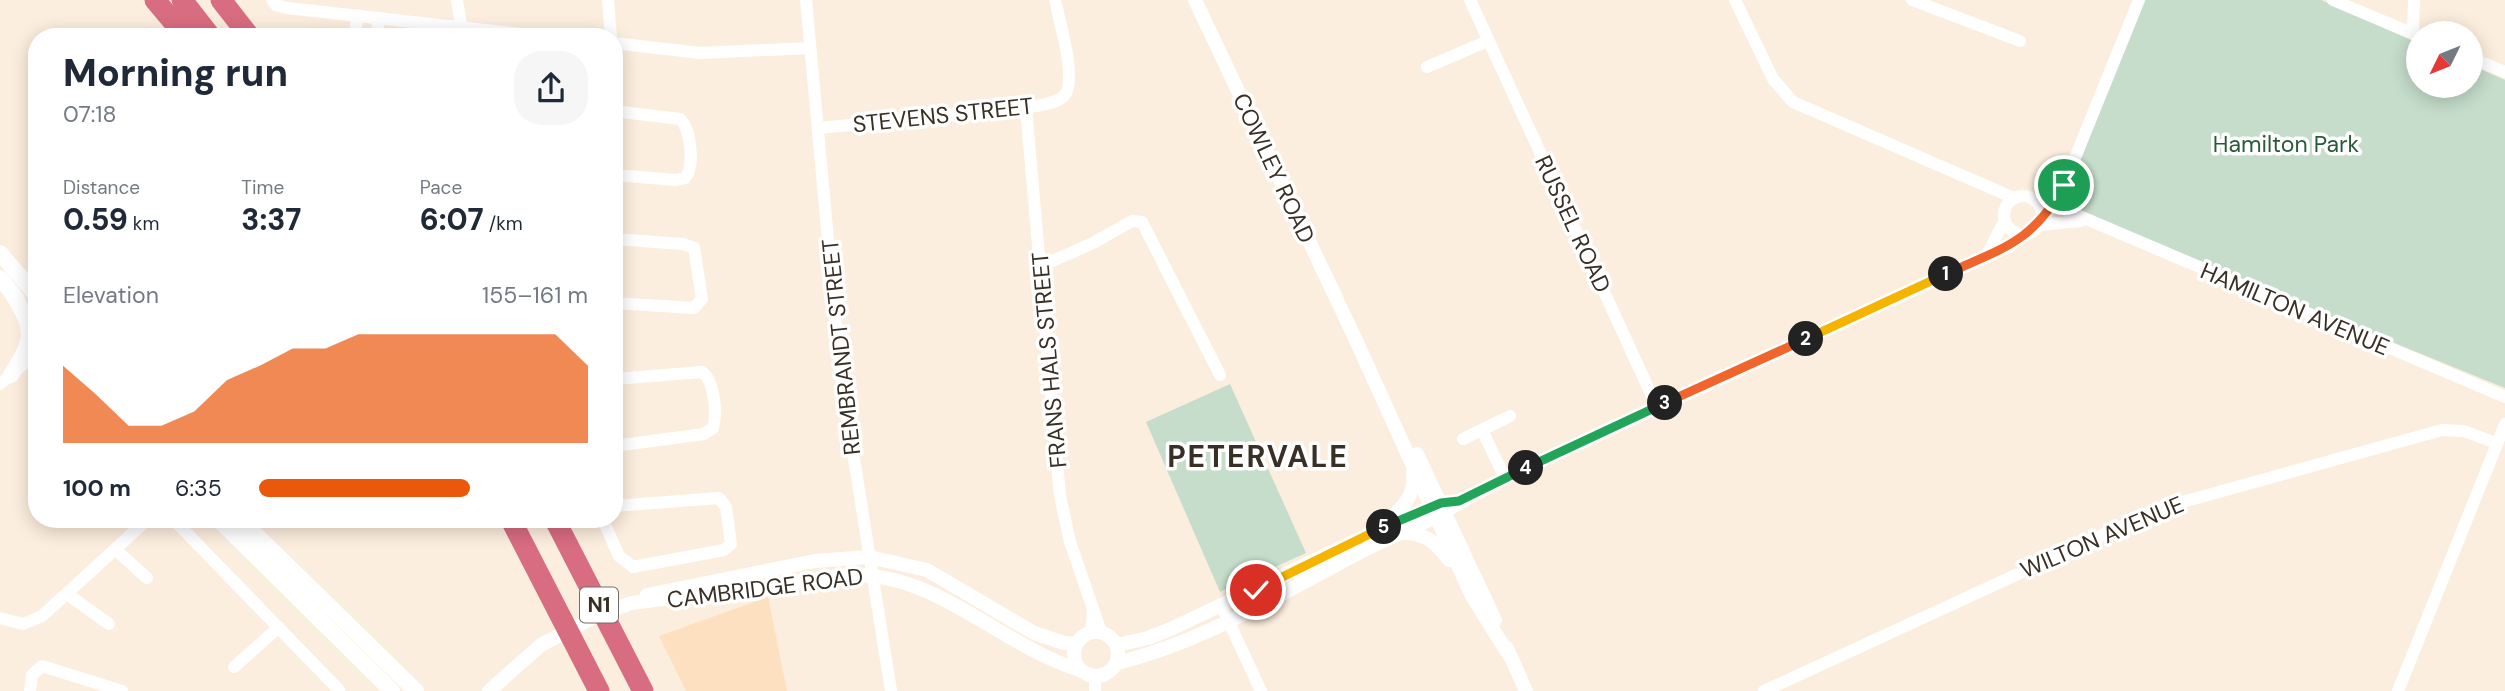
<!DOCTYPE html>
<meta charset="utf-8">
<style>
body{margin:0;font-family:"DM Sans",sans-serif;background:#f6f6f7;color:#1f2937;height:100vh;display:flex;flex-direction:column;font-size:26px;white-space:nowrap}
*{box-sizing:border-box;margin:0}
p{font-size:23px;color:#747a83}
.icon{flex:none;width:38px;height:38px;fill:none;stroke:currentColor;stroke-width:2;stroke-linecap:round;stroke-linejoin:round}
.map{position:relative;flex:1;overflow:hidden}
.drawer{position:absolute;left:28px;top:28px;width:595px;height:500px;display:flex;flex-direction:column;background:#fff;border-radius:28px;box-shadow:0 4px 18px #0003}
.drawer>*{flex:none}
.needle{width:46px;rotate:227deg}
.fabs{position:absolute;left:2406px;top:21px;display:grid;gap:14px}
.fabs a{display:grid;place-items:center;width:77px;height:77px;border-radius:50%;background:#fff;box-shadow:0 4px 18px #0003;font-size:35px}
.pin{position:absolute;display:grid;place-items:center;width:60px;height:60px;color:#fff;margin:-30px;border:4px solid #fff;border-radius:50%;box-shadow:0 2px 7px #0007}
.km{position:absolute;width:35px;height:35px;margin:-18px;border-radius:50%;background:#222;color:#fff;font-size:19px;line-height:35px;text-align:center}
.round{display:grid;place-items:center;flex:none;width:74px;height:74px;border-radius:28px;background:#f6f6f7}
.summary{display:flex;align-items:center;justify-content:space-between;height:119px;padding:0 35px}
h1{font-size:38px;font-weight:800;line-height:52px}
.figures{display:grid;grid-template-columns:repeat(3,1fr);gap:10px;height:119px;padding:7px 35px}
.figures div{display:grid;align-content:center}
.figures b{font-size:30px;font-weight:800}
.figures small{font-size:19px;font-weight:400}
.figures p{font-size:19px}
.chart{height:196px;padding:14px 35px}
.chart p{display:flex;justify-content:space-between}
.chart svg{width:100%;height:126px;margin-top:7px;fill:#ea580c;opacity:.7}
ul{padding:0 35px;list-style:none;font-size:23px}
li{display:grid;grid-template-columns:112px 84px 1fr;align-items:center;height:52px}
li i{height:18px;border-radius:9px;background:#ea580c}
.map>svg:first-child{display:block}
</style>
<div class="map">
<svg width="2505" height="691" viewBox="0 0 2505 691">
<rect width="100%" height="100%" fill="#fceede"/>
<polygon fill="#fde0bf" points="768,597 787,691 686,691 659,636"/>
<g fill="#c5ddca">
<polygon points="2141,0 2321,0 2418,43 2418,86 2471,86 2471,65 2505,80 2505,388 2082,216 2069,200 2068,192"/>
<polygon points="1230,384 1306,553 1220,592 1146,422"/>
</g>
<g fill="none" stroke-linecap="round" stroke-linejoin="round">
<g stroke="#fff" stroke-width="12">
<polyline points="272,0 276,5 287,8 547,37"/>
<polyline points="457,0 461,26"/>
<polyline points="608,0 611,37"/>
<polyline points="806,0 840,371 891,691"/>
<polyline points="1470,0 1657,407"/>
<polyline points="1735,0 1773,79 1793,102 2014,198"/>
<polyline points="1912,0 2020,41"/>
<polyline points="2333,0 2418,36"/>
<polyline points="2413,34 2414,0"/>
<polyline points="354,37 358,15"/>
<polyline points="376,37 379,18"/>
<polyline points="614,43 700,53 810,48"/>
<polyline points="2471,58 2505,72"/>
<polyline points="1427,67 1488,41"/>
<polyline points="1026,108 1060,496 1070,542 1101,632"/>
<path d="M614,111L680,119C691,129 695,167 685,178L676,180L614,175"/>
<path d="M819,128L1026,108C1037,105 1053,105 1063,97C1079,83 1059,21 1055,0"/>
<circle cx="2023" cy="215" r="19"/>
<polyline points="2035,201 2056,206 2505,397"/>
<polyline points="2041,219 2064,185 2139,0"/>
<polyline points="2039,225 2081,221"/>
<polyline points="614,239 683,244 694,248 702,299 694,308 614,303"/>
<polyline points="1986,256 2005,220"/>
<polyline points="1041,266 1091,244 1132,221 1142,222 1220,375"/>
<path d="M614,379L702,372C715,381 717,414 713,428L704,434L614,446"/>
<polyline points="0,384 37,353"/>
<polyline points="1482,430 1505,478"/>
<polyline points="1463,439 1510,416"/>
<polyline points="1445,512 1505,478 2010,246 2026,233"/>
<polyline points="174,520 339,690"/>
<polyline points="603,520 619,556 633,567 724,550 731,544 726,507 719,498 614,506"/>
<polyline points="115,549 147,578"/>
<polyline points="67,594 109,624"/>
<polyline points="1221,605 1261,691"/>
<polyline points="0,618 23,624 42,616 147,520"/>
<polyline points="1091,632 1093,610"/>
<polyline points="234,667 279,627"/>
<polyline points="30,691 32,675 42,666 122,691"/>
<polyline points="1095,691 1095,677"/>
<polyline points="1764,691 2161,508 2442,430 2464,431 2496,443"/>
<polyline points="2398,691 2505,424"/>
</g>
<g stroke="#fff" stroke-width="14">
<polyline points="1195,0 1354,336 1472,596 1509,655"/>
<polyline points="1417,454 1495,620"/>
<path d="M1386,523C1401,508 1416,497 1413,473"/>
<path d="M1403,533C1424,532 1437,543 1449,560"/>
<polyline points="647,595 815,561 869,557 927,570 1034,633 1064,643 1076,644"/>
<circle cx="1096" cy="654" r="22"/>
<polyline points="1117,645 1148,638 1173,628 1380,529 1439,504"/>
<polyline points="1507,648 1526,691"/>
<path d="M1117,663C1205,641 1281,594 1360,552C1387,538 1416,527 1443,513"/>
<path d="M489,691L541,645L592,618L631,603L852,575C938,573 1001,646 1080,670"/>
</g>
<g stroke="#fff" stroke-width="16">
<polyline points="0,253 37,296"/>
<polyline points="0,278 17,299"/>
<path d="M11,375C34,339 35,330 12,293"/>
<polyline points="219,520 392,691"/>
<polyline points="241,520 416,691"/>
</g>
<g stroke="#d86c81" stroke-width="21">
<polyline points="155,0 186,37"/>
<polyline points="182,0 211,37"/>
<polyline points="221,0 250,37"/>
<polyline points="511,520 599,691"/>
<polyline points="555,520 643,691"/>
</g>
</g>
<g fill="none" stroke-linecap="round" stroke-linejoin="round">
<g stroke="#fff" stroke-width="14">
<path id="split-1" d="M1946,274C2002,248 2033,243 2064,185"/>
</g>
<g stroke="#fff" stroke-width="14">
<polyline id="split-2" points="1806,339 1946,274"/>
</g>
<g stroke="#fff" stroke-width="14">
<polyline id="split-3" points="1665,403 1806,339"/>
</g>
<g stroke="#fff" stroke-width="14">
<polyline id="split-4" points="1526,468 1665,403"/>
</g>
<g stroke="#fff" stroke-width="14">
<polyline id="split-5" points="1384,527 1441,503 1459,501 1526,468"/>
</g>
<g stroke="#fff" stroke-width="14">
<polyline id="split-6" points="1256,590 1384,527"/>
</g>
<use href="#split-1" stroke="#f0652b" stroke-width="9"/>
<use href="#split-2" stroke="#f5b400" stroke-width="9"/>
<use href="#split-3" stroke="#f0652b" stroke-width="9"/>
<use href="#split-4" stroke="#22a559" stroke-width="9"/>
<use href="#split-5" stroke="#22a559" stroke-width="9"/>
<use href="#split-6" stroke="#f5b400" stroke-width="9"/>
</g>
<g text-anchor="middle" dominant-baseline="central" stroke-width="7" stroke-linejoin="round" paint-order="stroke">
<rect fill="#fff" stroke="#746d66" stroke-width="2" x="580" y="587.5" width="38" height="35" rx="5"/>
<g font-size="21" font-weight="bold" fill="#382f25">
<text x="599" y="605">N1</text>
</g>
<g font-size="23" fill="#382f25" stroke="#fff">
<text transform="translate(943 115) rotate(-6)">STEVENS STREET</text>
<text transform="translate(1274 168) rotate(65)">COWLEY ROAD</text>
<text transform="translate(1573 224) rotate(65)">RUSSEL ROAD</text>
<text transform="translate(2295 309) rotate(23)">HAMILTON AVENUE</text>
<text transform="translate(841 347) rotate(-96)">REMBRANDT STREET</text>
<text transform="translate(1049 360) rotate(-95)">FRANS HALS STREET</text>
<text transform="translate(2102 537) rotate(-23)">WILTON AVENUE</text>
<text transform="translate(765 588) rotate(-7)">CAMBRIDGE ROAD</text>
</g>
<g font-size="23" fill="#2a5b39" stroke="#fff">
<text x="2286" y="144">Hamilton Park</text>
</g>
<g font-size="30" font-weight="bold" letter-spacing="2" fill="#382f25" stroke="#fff">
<text x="1258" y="456">PETERVALE</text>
</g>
</g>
</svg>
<div class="fabs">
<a><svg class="needle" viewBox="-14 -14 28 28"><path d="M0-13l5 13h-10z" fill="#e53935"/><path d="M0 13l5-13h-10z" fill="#747a83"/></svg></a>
</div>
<div class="pin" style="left:2064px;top:185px;background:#1e9e55"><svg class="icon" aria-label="arrive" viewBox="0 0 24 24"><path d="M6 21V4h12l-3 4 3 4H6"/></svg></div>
<div class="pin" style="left:1256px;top:590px;background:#d93025"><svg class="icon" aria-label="check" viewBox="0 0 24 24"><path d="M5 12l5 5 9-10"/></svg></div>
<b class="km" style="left:1946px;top:274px">1</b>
<b class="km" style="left:1806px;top:339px">2</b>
<b class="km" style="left:1665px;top:403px">3</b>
<b class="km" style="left:1526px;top:468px">4</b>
<b class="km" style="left:1384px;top:527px">5</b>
<section class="drawer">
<div class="summary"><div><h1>Morning run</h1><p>07:18</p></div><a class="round"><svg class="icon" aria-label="share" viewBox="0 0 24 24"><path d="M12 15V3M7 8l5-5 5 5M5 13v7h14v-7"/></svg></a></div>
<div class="figures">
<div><p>Distance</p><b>0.59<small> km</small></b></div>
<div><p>Time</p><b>3:37</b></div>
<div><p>Pace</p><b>6:07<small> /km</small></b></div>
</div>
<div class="chart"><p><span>Elevation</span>155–161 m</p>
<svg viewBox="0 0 160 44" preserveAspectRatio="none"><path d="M0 44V17L10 27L20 38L30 38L40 33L50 22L60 17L70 11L80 11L90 6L100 6L110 6L120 6L130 6L140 6L150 6L160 17V44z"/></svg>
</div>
<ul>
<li><b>100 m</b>6:35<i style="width:64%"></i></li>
</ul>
</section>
</div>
